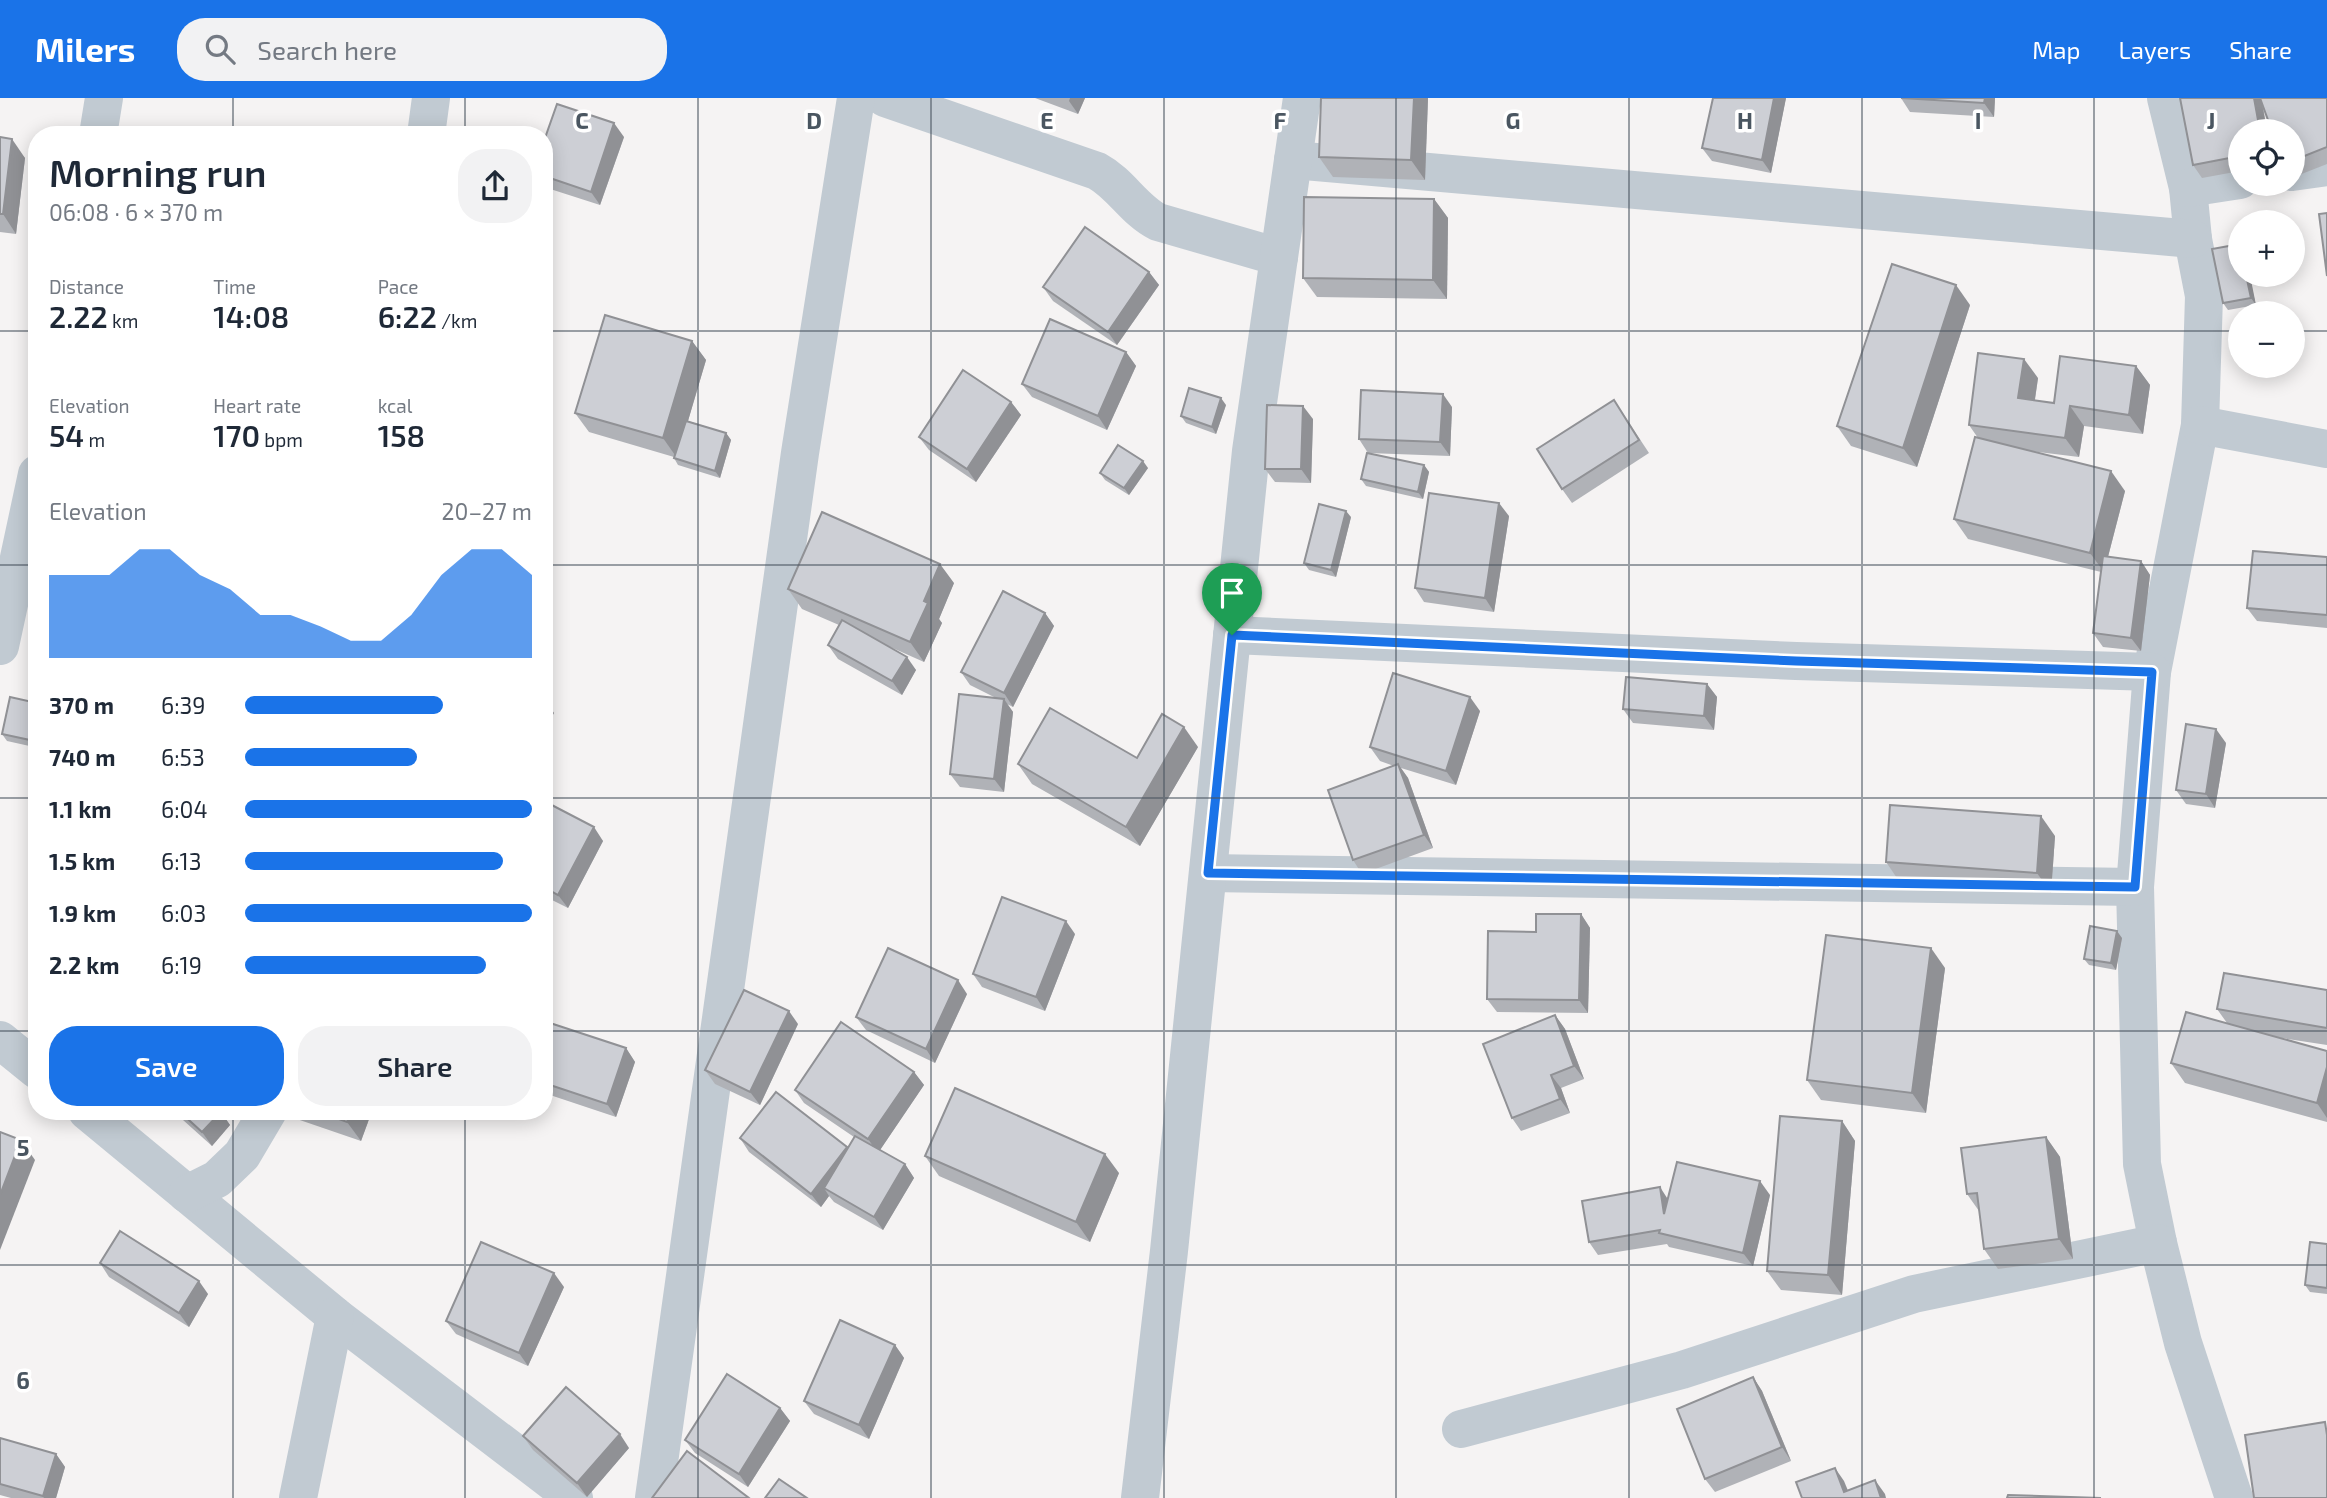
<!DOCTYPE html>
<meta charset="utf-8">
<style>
body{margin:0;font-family:"Exo 2",sans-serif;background:#f2f2f3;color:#1f2937;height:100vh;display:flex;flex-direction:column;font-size:26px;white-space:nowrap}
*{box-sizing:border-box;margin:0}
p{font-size:23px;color:#747a83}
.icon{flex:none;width:38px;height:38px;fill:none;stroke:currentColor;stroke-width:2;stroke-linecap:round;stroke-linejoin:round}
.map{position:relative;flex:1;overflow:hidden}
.side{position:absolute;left:28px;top:28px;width:525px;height:994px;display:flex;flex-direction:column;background:#fff;border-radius:28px;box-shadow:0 4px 18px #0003}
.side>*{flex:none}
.buttons{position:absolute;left:2228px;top:21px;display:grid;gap:14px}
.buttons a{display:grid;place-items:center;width:77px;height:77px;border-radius:50%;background:#fff;box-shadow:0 4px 18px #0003;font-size:35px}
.pin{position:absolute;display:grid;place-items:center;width:60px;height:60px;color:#fff;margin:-72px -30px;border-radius:50% 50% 50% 0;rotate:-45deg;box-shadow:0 0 7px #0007}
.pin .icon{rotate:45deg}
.round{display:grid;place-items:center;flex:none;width:74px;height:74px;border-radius:28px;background:#f2f2f3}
.overview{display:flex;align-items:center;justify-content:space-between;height:119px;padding:0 21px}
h1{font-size:38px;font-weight:600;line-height:52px}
.metrics{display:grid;grid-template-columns:repeat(3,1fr);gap:10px;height:119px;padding:7px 21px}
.metrics div{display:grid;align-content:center}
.metrics b{font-size:30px;font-weight:600}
.metrics small{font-size:19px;font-weight:400}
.metrics p{font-size:19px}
.chart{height:196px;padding:14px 21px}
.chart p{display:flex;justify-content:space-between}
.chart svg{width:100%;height:126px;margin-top:7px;fill:#1a73e8;opacity:.7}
.cta{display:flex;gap:14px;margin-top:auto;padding:14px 21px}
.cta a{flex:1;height:80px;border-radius:28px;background:#1a73e8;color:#fff;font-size:28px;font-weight:600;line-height:80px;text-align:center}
.cta a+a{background:#f2f2f3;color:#1f2937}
ul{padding:0 21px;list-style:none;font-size:23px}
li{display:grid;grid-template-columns:112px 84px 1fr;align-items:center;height:52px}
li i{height:18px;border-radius:9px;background:#1a73e8}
header{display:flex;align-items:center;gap:42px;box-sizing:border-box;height:98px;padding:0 35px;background:#1a73e8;color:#fff}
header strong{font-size:33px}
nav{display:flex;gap:38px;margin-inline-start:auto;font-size:24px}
.search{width:490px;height:63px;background:#f2f2f3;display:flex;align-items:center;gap:18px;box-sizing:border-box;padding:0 24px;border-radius:28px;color:#747a83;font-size:26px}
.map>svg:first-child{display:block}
</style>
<header>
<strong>Milers</strong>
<div class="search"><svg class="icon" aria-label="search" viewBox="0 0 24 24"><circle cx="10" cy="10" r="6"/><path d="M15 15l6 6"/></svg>Search here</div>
<nav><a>Map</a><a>Layers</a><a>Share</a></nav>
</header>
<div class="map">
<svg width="2327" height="1400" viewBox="0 0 2327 1400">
<rect width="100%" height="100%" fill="#f5f3f3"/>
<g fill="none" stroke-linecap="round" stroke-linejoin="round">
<g stroke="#c1cad2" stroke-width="38">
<path d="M885,0L1097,73C1121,86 1134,112 1158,124L1279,159"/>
<polyline points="2166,0 2188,90 2193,141 2204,198 2200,327 2152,574 2135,789 2142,1066 2158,1145 2183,1245 2234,1400"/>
<polyline points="98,37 104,0"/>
<polyline points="426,37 431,0"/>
<polyline points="1293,62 2193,141"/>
<polyline points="2292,74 2327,69"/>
<polyline points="2188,90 2240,82"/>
<polyline points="2200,327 2327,351"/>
<polyline points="1232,537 1796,563 2152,574"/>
<polyline points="0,548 37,376"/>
<polyline points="1208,775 2135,789"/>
<polyline points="0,942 37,972"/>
<polyline points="87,1013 335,1218 574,1400"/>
<polyline points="187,1096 217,1081 242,1057 268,1013"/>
<polyline points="1461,1331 1682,1272 1914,1196 2158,1145"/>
<polyline points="298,1400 335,1218"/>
<polyline points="654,1400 800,355 856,0"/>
<polyline points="1140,1400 1169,1153 1251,353 1302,0"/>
</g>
</g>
<g fill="#b0b2b7">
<polygon points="1035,0 1085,0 1078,16"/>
<polygon points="1321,0 1428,0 1425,82 1333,79 1319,59"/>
<polygon points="1786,0 1771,75 1712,63 1702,50"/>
<polygon points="1901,0 1995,0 1994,19 1910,14"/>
<polygon points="2180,0 2327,0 2327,66 2294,79 2292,76 2292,33 2263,8 2267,33 2240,33 2240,73 2202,80 2193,67"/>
<polygon points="0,39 25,60 16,136 0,134"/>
<polygon points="624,39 600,107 544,89 544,43"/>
<polygon points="1434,101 1448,120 1447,201 1317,199 1303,180"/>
<polygon points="2240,146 2256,207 2228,212 2223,205"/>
<polygon points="1149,174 1159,187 1117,247 1053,203 1043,189"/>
<polygon points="1970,207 1917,369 1851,348 1837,328"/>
<polygon points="692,243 706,262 688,323 726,335 731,342 720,380 678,367 674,360 674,359 589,334 575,315"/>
<polygon points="1126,254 1136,268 1107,332 1032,299 1022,286"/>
<polygon points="2136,268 2150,287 2143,336 2084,328 2079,359 2029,353 2125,393 2108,459 2141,463 2150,477 2141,553 2103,549 2093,535 2101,474 1968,441 1954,421 1978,340 1969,327 2038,280 2035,302 2054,305"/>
<polygon points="1614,302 1649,355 1572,405 1562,391"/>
<polygon points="1011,304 1021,317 976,384 929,352 919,339"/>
<polygon points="1226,307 1216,336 1186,325 1181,318"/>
<polygon points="1452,309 1450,358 1368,355 1359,341"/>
<polygon points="1313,321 1311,385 1275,384 1265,371"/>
<polygon points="1424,367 1429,374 1423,401 1366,388 1361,381"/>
<polygon points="1148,370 1129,397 1105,382 1100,375"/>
<polygon points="1509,418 1494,514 1424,504 1415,490"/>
<polygon points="1351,419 1336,479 1309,472 1304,465"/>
<polygon points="2327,459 2327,530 2257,523 2247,510"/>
<polygon points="954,485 939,521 942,525 924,564 888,548 916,572 902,597 838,561 828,547 839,527 802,511 788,491"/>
<polygon points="1045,515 1054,528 1013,609 1007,606 1013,614 1004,694 960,689 950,676 996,600 970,587 961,574"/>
<polygon points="1707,586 1717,599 1714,632 1633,625 1623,611"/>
<polygon points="10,599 34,649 7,643 2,636"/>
<polygon points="1480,613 1456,687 1401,670 1408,680 1433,750 1362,776 1353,762 1394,668 1380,663 1370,649"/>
<polygon points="2226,645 2215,710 2186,706 2176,692"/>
<polygon points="1198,649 1140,748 1032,686 1018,666 1137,660"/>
<polygon points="544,703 603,743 568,810 544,798"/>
<polygon points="2055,738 2051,795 1899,783 1886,764"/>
<polygon points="1581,816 1590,830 1588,915 1497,914 1487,901"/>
<polygon points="1075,836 1045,913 982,889 973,876"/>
<polygon points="2122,840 2116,872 2089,867 2084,861"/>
<polygon points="1945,870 1926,1015 1821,1002 1807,982"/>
<polygon points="2327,892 2327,947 2275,939 2327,953 2327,1024 2185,985 2171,965 2227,925 2217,911"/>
<polygon points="967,896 935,965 866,932 856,919"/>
<polygon points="1555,917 1565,931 1584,981 1561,990 1570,1015 1521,1033 1512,1020"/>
<polygon points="544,923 626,950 635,964 616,1019 544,995"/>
<polygon points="798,926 760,1007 715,986 705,972"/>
<polygon points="914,974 924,987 880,1052 905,1066 914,1080 883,1132 834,1104 829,1098 821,1109 749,1054 740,1040 848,1050 854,1039 804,1005 795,992"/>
<polygon points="173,1013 220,1013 230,1027 212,1048"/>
<polygon points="287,1013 372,1013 361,1043 291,1019"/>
<polygon points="1842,1023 1855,1043 1842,1197 1781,1192 1767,1173"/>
<polygon points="2046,1039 2060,1059 2073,1161 1998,1171 1984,1151 1979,1113 1967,1096"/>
<polygon points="925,1058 1119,1075 1090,1144 939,1078"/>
<polygon points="1770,1097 1753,1168 1669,1149 1667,1146 1598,1157 1589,1144 1668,1101"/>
<polygon points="2327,1146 2327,1196 2310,1194 2305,1187"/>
<polygon points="100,1165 208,1196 189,1229 109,1179"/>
<polygon points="564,1189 528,1268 456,1236 446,1223"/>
<polygon points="895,1247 904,1260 869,1341 814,1316 804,1303"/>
<polygon points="1753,1279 1762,1293 1791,1363 1715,1394 1705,1381"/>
<polygon points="780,1310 790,1323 748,1389 695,1355 685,1342"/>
<polygon points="523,1338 629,1350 587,1399 533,1352"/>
<polygon points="0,1340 56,1356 65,1369 56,1400 11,1400 0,1397"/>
</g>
<g fill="#909195">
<polygon points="1070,0 1085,0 1078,16 1069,3"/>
<polygon points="1414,0 1428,0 1425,82 1411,62"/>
<polygon points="1774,0 1786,0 1771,75 1762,62"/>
<polygon points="1985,0 1995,0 1994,19 1984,5"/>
<polygon points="2254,0 2261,0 2267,33 2260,33"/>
<polygon points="614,25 624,39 600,107 591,94"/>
<polygon points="12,41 25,60 16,136 3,116"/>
<polygon points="1434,101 1448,120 1447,201 1433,182"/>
<polygon points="1149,174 1159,187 1117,247 1108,234"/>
<polygon points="2246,177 2250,177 2256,207 2251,200"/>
<polygon points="1956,187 1970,207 1917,369 1903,350"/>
<polygon points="692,243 706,262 677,360 663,340"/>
<polygon points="1126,254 1136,268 1107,332 1098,318"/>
<polygon points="2024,261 2038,280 2032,320 2018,300"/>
<polygon points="2136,268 2150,287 2143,336 2129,317"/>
<polygon points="1443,296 1452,309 1450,358 1440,344"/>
<polygon points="1221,300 1226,307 1216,336 1212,329"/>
<polygon points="1011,304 1021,317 976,384 967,371"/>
<polygon points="1303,308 1313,321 1311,385 1301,371"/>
<polygon points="2070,308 2084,328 2079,359 2065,340"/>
<polygon points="726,335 731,342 720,380 715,373"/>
<polygon points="1143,363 1148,370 1129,397 1124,390"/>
<polygon points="1424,367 1429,374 1423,401 1418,394"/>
<polygon points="2111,373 2125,393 2104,474 2090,455"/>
<polygon points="1499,405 1509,418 1494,514 1485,500"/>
<polygon points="1346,413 1351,419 1336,479 1331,472"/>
<polygon points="2141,463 2150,477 2141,553 2131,540"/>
<polygon points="940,466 954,485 939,521 942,525 924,564 910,544 924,503"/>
<polygon points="1045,515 1054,528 1013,609 1004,595"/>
<polygon points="907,559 916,572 902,597 892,583"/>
<polygon points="1707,586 1717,599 1714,632 1704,618"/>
<polygon points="1470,599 1480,613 1456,687 1446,673"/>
<polygon points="544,601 554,615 544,633"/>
<polygon points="1004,601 1013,614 1004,694 994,681"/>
<polygon points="37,612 37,640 34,649 30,642"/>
<polygon points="1184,629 1198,649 1140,748 1126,729"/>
<polygon points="2216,631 2226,645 2215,710 2206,696"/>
<polygon points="1398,666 1408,680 1433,750 1424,737"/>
<polygon points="2041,718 2055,738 2051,795 2037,775"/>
<polygon points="594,729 603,743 568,810 558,797"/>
<polygon points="1581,816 1590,830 1588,915 1579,902"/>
<polygon points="1066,823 1075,836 1045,913 1036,899"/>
<polygon points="2117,833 2122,840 2116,872 2111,865"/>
<polygon points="1931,850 1945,870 1926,1015 1912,995"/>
<polygon points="958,882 967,896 935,965 926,951"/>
<polygon points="789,913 798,926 760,1007 750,994"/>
<polygon points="1555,917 1565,931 1584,981 1574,968"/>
<polygon points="626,950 635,964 616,1019 607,1006"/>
<polygon points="2327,969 2327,1020 2317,1005"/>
<polygon points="914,974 924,987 878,1055 868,1041"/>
<polygon points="1551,977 1561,990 1570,1015 1560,1001"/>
<polygon points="351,1013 372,1013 361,1043 347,1024"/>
<polygon points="221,1014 230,1027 212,1048 202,1034"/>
<polygon points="1842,1023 1855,1043 1842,1197 1828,1177"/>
<polygon points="2046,1039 2060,1059 2073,1161 2059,1141"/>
<polygon points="21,1042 35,1062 0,1152 0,1097"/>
<polygon points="847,1049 856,1062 824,1090 829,1098 821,1109 811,1096"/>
<polygon points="1105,1056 1119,1075 1090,1144 1076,1124"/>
<polygon points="905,1066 914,1080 883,1132 874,1119"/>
<polygon points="1760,1083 1770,1097 1753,1168 1743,1155"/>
<polygon points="1660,1089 1669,1103 1664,1116"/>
<polygon points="554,1175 564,1189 528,1268 519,1255"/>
<polygon points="199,1183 208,1196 189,1229 179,1215"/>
<polygon points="895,1247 904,1260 869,1341 859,1327"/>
<polygon points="1753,1279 1762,1293 1791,1363 1782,1349"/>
<polygon points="780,1310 790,1323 748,1389 739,1376"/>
<polygon points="620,1336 629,1350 587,1399 577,1385"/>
<polygon points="56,1356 65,1369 56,1400 44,1400 43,1398"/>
<polygon points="1835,1370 1844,1383 1851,1400 1844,1394"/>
<polygon points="1875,1382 1885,1396 1886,1400 1881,1400"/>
</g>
<g fill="#cdcfd5" stroke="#909195" stroke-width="2">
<polygon points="1321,0 1414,0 1411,62 1319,59"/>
<polygon points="1713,0 1774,0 1762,62 1702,50"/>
<polygon points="1901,0 1985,0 1984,5"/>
<polygon points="2180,0 2254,0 2260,33 2240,33 2240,58 2193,67"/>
<polygon points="2260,0 2327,0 2327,49 2292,63 2292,33 2272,33"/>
<polygon points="557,6 614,25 591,94 544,78 544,43"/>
<polygon points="0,39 12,41 3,116 0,116"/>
<polygon points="1304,99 1434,101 1433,182 1303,180"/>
<polygon points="2327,115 2327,178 2319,116"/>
<polygon points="1085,129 1149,174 1108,234 1043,189"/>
<polygon points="2240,146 2240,177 2246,177 2251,200 2223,205 2212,151"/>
<polygon points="1892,166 1956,187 1903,350 1837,328"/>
<polygon points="605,217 692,243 663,340 575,315"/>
<polygon points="1050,221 1126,254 1098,318 1022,286"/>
<polygon points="1978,255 2024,261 2018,300 2054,305 2060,258 2136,268 2129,317 2070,308 2065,340 1969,327"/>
<polygon points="963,272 1011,304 967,371 919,339"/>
<polygon points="1189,290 1221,300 1212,329 1181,318"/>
<polygon points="1361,292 1443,296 1440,344 1359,341"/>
<polygon points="1614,302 1639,342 1562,391 1537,351"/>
<polygon points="1267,307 1303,308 1301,371 1265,371"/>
<polygon points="686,323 726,335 715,373 674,360"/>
<polygon points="1975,339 2111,373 2090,455 1954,421"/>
<polygon points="1118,347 1143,363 1124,390 1100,375"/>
<polygon points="1367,355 1424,367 1418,394 1361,381"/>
<polygon points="1429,395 1499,405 1485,500 1415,490"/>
<polygon points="1319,406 1346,413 1331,472 1304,465"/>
<polygon points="822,414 940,466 924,503 928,505 910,544 788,491"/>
<polygon points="2253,453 2327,459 2327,517 2247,510"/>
<polygon points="2103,458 2141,463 2131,540 2093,535"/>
<polygon points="1003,493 1045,515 1004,595 961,574"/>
<polygon points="842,522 907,559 892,583 828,547"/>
<polygon points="1393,575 1470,599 1446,673 1370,649"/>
<polygon points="1626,579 1707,586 1704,618 1623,611"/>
<polygon points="959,596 1004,601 994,681 950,676"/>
<polygon points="10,599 37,605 37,612 30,642 2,636"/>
<polygon points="1050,610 1137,660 1162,616 1184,629 1126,729 1018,666"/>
<polygon points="2186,626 2216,631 2206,696 2176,692"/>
<polygon points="1398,666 1424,737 1353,762 1328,692"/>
<polygon points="544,703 594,729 558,797 544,789"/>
<polygon points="1890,707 2041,718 2037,775 1886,764"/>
<polygon points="1002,799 1066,823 1036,899 973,876"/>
<polygon points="1536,816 1581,816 1579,902 1487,901 1488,833 1536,834"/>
<polygon points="2090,828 2117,833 2111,865 2084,861"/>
<polygon points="1826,837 1931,850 1912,995 1807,982"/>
<polygon points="888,850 958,882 926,951 856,919"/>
<polygon points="37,875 37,887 30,882"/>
<polygon points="2224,875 2327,892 2327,930 2217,911"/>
<polygon points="744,892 789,913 750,994 705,972"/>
<polygon points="2186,914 2327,953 2327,969 2317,1005 2171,965"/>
<polygon points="1555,917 1574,968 1551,977 1560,1001 1512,1020 1483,946"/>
<polygon points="544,923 626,950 607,1006 544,985"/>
<polygon points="841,924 914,974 868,1041 795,992"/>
<polygon points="955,990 1105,1056 1076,1124 925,1058"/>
<polygon points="776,994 847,1049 811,1096 740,1040"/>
<polygon points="179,1013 220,1013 221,1014 202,1034"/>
<polygon points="317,1013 351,1013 347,1024"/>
<polygon points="1780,1018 1842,1023 1828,1177 1767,1173"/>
<polygon points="0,1034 21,1042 0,1097"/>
<polygon points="855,1038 905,1066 874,1119 824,1090"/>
<polygon points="2046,1039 2059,1141 1984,1151 1977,1095 1967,1096 1961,1050"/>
<polygon points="1677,1064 1760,1083 1743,1155 1659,1135 1660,1132 1589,1144 1582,1103 1660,1089 1664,1116"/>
<polygon points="120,1133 199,1183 179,1215 100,1165"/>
<polygon points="481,1144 554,1175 519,1255 446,1223"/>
<polygon points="2310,1144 2327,1146 2327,1190 2305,1187"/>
<polygon points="840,1222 895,1247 859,1327 804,1303"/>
<polygon points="727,1276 780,1310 739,1376 685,1342"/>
<polygon points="1753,1279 1782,1349 1705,1381 1677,1311"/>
<polygon points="566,1289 620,1336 577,1385 523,1338"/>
<polygon points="2325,1324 2327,1337 2327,1400 2254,1400 2245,1337"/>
<polygon points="0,1340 56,1356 43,1398 0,1386"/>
<polygon points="687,1353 749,1400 652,1400"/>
<polygon points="1835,1370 1844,1394 1875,1382 1881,1400 1802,1400 1796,1384"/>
<polygon points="779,1381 807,1400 765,1400"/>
<polygon points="2008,1397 2101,1400 2007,1400"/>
</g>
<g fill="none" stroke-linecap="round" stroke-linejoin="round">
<g stroke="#fff" stroke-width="14">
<polygon id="route" points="1232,537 1796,563 2152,574 2135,789 1208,775"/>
</g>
<use href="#route" stroke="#1a73e8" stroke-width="9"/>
</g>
<path fill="none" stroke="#4a5661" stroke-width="2" stroke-opacity="0.55" d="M233,0V37M465,0V37M698,0V1400M931,0V1400M1164,0V1400M1396,0V1400M1629,0V1400M1862,0V1400M2094,0V1400M0,233H37M544,233H2240M2292,233H2327M0,467H37M544,467H2327M0,700H37M544,700H2327M0,933H37M544,933H2327M233,1013V1400M465,1013V1400M0,1167H2327"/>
<g font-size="23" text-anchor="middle" font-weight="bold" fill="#4a5661" stroke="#fff" stroke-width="7" stroke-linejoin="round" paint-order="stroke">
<text x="582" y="31">C</text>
<text x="814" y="31">D</text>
<text x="1047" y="31">E</text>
<text x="1280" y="31">F</text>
<text x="1513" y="31">G</text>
<text x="1745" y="31">H</text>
<text x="1978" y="31">I</text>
<text x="2211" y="31">J</text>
<text x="23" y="1058">5</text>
<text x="23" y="1291">6</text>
</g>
</svg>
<div class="buttons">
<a><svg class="icon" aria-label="locate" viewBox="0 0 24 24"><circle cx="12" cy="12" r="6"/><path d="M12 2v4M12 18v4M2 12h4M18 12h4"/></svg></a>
<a>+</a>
<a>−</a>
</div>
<div class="pin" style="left:1232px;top:537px;background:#1e9e55"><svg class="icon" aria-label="arrive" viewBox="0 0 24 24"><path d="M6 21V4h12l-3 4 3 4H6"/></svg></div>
<section class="side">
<div class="overview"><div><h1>Morning run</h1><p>06:08 · 6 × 370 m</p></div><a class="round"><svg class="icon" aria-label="share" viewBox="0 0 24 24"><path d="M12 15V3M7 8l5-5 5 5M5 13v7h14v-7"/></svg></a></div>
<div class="metrics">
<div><p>Distance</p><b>2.22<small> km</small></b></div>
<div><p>Time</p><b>14:08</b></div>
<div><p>Pace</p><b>6:22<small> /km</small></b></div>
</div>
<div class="metrics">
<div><p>Elevation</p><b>54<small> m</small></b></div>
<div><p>Heart rate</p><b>170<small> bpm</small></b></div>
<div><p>kcal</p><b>158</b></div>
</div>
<div class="chart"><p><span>Elevation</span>20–27 m</p>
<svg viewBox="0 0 160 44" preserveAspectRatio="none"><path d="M0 44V15L10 15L20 15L30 6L40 6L50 15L60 20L70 29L80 29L90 33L100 38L110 38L120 29L130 15L140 6L150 6L160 15V44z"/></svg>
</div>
<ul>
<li><b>370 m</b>6:39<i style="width:69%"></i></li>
<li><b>740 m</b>6:53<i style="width:60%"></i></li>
<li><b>1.1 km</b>6:04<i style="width:100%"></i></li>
<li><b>1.5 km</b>6:13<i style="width:90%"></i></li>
<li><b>1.9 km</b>6:03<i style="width:100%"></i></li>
<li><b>2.2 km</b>6:19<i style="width:84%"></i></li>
</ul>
<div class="cta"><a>Save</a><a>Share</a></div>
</section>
</div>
